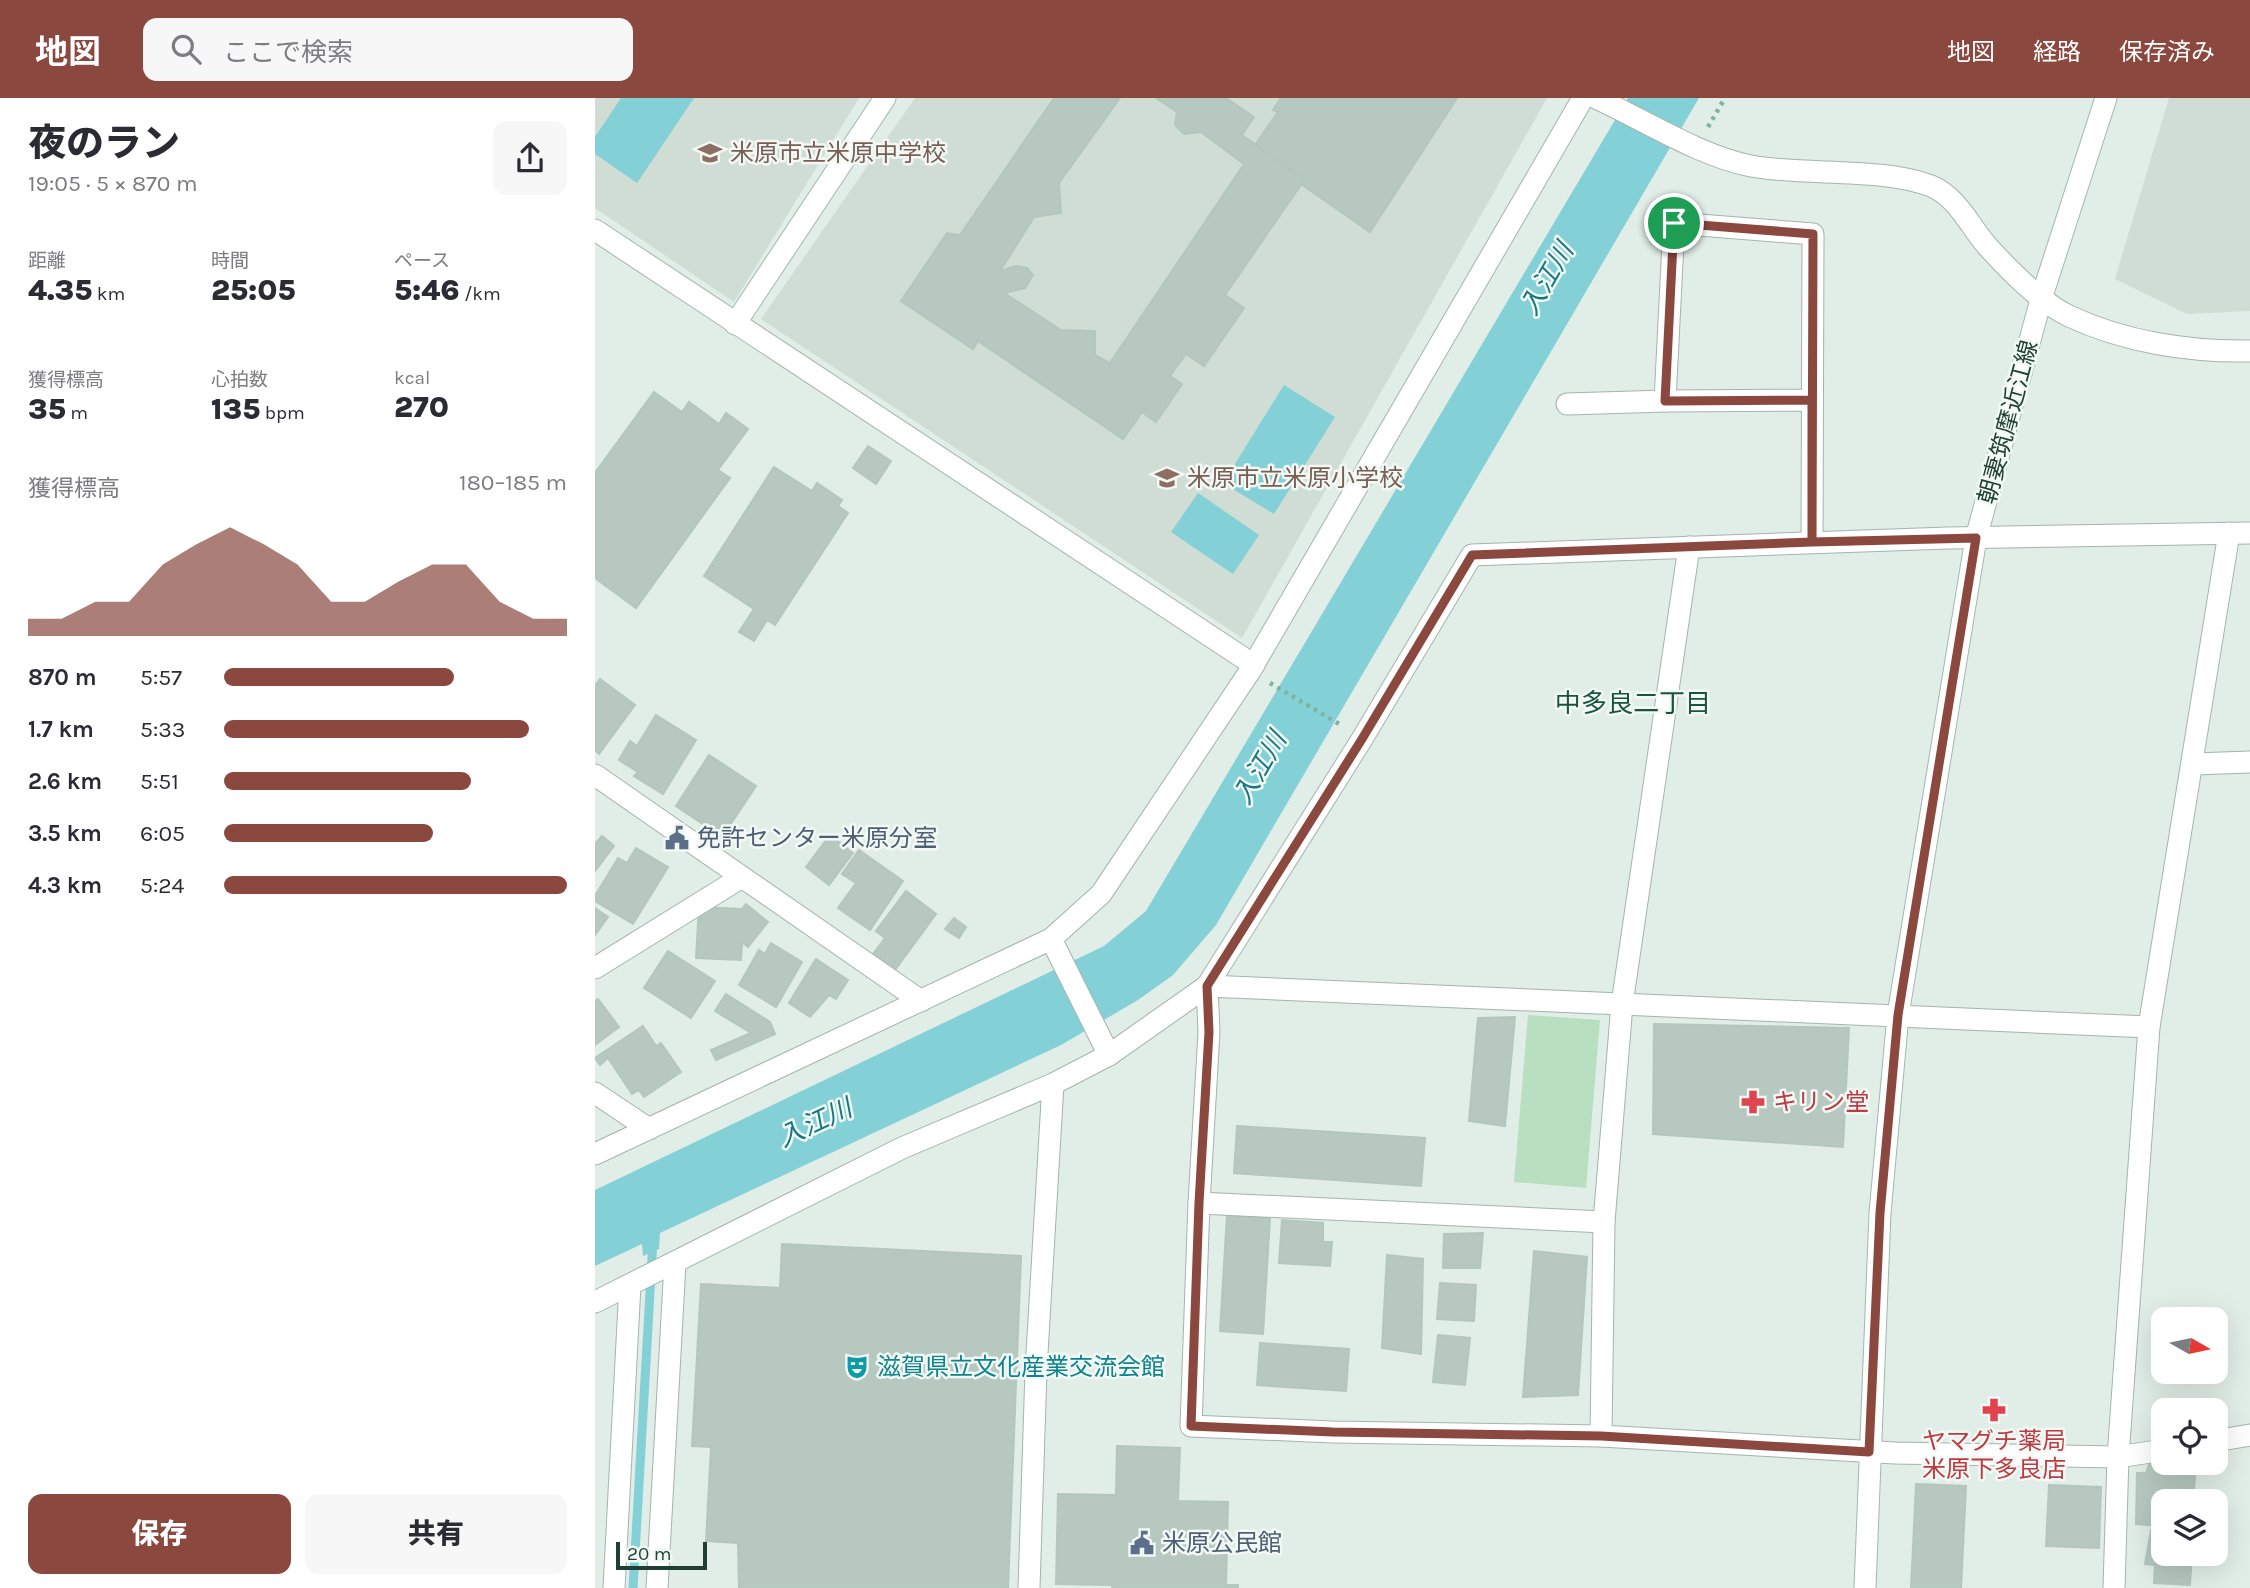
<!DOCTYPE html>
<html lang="ja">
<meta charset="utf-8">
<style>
body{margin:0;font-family:Karla,"Noto Sans JP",sans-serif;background:#f7f7f7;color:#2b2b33;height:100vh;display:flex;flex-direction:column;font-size:26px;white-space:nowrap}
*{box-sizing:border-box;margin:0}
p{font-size:23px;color:#7c7c81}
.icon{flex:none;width:38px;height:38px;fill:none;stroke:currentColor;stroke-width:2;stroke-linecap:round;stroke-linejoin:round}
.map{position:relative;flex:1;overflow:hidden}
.details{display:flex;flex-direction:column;background:#fff;width:595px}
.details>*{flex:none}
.needle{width:46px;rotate:99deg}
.fabs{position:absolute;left:1556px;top:1209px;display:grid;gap:14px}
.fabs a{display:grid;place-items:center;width:77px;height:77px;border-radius:14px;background:#fff;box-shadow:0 7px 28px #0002;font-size:35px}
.scale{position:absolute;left:21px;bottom:18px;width:91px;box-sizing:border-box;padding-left:7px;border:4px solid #1f3f34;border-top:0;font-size:19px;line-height:24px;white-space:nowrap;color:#1f3f34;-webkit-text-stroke:5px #f2f9f5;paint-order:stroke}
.pin{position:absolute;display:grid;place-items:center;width:60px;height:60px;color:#fff;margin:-30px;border:4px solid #fff;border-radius:50%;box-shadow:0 2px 7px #0007}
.round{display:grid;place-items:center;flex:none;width:74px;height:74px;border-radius:14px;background:#f7f7f7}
.head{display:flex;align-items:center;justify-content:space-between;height:119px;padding:0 28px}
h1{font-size:38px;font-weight:800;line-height:52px}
.metrics{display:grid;grid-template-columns:repeat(3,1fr);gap:10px;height:119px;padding:7px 28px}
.metrics div{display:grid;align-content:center}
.metrics b{font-size:30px;font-weight:800}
.metrics small{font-size:19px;font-weight:400}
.metrics p{font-size:19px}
.chart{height:196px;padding:14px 28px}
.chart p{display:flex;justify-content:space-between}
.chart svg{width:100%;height:126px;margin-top:7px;fill:#8a483f;opacity:.7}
.button{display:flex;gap:14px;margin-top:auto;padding:14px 28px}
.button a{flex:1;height:80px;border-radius:14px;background:#8a483f;color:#fff;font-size:28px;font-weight:800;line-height:80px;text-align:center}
.button a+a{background:#f7f7f7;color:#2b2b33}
ul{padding:0 28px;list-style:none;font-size:23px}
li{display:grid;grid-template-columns:112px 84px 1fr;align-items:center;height:52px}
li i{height:18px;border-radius:9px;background:#8a483f}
header{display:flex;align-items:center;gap:42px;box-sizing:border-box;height:98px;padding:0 35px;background:#8a483f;color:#fff}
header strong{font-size:33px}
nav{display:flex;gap:38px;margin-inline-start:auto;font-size:24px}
.search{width:490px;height:63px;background:#f7f7f7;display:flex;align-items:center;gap:18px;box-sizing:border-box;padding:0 24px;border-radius:14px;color:#7c7c81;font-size:26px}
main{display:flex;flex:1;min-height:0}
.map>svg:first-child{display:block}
</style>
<header>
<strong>地図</strong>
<div class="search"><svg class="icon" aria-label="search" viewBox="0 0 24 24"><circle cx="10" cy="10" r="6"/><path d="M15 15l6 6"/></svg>ここで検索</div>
<nav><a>地図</a><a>経路</a><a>保存済み</a></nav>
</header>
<main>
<section class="details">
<div class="head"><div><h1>夜のラン</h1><p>19:05 · 5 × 870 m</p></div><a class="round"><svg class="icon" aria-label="share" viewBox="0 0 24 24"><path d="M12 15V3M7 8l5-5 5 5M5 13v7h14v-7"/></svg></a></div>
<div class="metrics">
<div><p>距離</p><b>4.35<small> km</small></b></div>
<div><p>時間</p><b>25:05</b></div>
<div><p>ペース</p><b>5:46<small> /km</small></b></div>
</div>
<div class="metrics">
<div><p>獲得標高</p><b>35<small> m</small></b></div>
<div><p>心拍数</p><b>135<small> bpm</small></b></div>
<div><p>kcal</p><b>270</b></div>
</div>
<div class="chart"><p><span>獲得標高</span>180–185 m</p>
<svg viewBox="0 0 160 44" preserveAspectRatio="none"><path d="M0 44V38L10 38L20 32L30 32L40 19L50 12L60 6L70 12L80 19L90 32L100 32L110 25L120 19L130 19L140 32L150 38L160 38V44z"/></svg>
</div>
<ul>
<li><b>870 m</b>5:57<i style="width:67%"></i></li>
<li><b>1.7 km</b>5:33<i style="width:89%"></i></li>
<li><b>2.6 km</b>5:51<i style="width:72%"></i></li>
<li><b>3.5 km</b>6:05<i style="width:61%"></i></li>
<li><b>4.3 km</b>5:24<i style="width:100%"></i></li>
</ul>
<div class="button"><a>保存</a><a>共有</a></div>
</section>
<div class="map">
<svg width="1655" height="1490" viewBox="0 0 1655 1490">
<rect width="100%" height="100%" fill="#e1ede7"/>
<g fill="#cfddd5">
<polygon points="0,0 264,0 139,204 0,110"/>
<polygon points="320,0 952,0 647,540 166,221"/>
<polygon points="1574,0 1655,0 1655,213 1592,216 1520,181"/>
</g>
<polygon fill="#b8e0c0" points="933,917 1005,922 991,1090 919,1084"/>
<g fill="#83d0d7">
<polygon points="26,0 99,0 42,85 0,56 0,39"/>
<polygon points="1033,0 1104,0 621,827 578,877 543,902 466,947 65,1135 64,1151 48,1158 47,1146 0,1168 0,1092 509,848 551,813"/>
<polygon points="689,287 740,319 679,416 628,385"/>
<polygon points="603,395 664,437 638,476 576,434"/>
</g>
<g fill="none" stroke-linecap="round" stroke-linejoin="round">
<polyline stroke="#83d0d7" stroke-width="9" points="38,1490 58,1142"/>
</g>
<g fill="#b6c8bf" stroke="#b3c7bd" stroke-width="2">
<polygon points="459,0 525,0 464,85 466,115 439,119 405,173 421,168 432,170 438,177 430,190 409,195 466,232 500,233 500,257 515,265 649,66 606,34 589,36 580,27 582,14 561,0 631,0 659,19 647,37 710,81 630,197 649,210 609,268 591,256 575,278 587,286 561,324 547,314 528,341 383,243 378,251 306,203 352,135 365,137"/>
<polygon points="686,0 862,0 775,134 706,86 710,81 660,47 683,14 678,12"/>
<polygon points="59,294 87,314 94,304 124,326 131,315 153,331 123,372 135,380 41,510 0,480 0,375"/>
<polygon points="273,348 296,363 281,386 258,370"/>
<polygon points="179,369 217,393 222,385 247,402 243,408 253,415 180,527 172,522 159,543 144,534 159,511 109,478"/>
<polygon points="5,581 40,607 4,656 0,652 0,588"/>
<polygon points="61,617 101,642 68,696 39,678 43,674 24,662 35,643 42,648"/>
<polygon points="114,657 161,688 127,739 81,708"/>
<polygon points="235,737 258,755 234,787 211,769"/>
<polygon points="7,738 19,748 0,773 0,746"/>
<polygon points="41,750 73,769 38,826 0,803 0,798 23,760 32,765"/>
<polygon points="264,752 308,783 275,832 243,810 261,785 247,776"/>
<polygon points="311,793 341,816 297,876 275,860 290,840 281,833"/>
<polygon points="151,806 173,824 153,849 147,844 146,862 101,860 104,809 147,811"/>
<polygon points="0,810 13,819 0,837"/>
<polygon points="359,820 371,829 364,840 350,831"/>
<polygon points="176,845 207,864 181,909 144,887 164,852 170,856"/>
<polygon points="73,853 120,883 96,920 49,890"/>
<polygon points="221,861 253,882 241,901 234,897 215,919 194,905"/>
<polygon points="131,896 175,924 180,936 121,962 116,952 156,935 120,913"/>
<polygon points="3,901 24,929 0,947 0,903"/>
<polygon points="920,919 910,1028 874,1023 883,920"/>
<polygon points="1059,926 1254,930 1248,1049 1058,1036"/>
<polygon points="48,928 61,948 66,945 86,974 49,999 44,992 37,996 13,960 5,967 0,960"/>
<polygon points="642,1028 830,1040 826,1088 639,1075"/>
<polygon points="632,1117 675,1120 668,1236 625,1233"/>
<polygon points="687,1122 728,1125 728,1144 737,1144 735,1168 684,1165"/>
<polygon points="888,1135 885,1170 848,1170 849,1136"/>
<polygon points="187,1146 426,1158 413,1490 144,1490 143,1445 111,1443 116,1349 97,1348 106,1186 185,1190"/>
<polygon points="939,1153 992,1159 983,1297 928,1299"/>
<polygon points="792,1157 828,1161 826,1256 787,1250"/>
<polygon points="845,1185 881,1187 879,1223 842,1221"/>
<polygon points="843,1237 875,1240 870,1287 838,1284"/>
<polygon points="665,1245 754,1251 751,1293 662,1287"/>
<polygon points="522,1348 585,1350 583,1403 633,1404 631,1487 643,1487 643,1490 517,1490 517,1487 461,1486 463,1396 521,1397"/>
<polygon points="1555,1364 1601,1367 1598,1404 1568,1404 1565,1428 1541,1426 1542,1375 1551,1375"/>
<polygon points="1321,1386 1371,1388 1366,1490 1316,1490"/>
<polygon points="1454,1387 1506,1389 1504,1450 1451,1448"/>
<polygon points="1556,1432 1568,1432 1568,1456 1597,1456 1595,1487 1559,1485 1560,1467 1550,1466"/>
</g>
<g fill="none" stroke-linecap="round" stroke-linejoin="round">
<g stroke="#a3b5ae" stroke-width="23">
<g id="street">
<path d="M1001,0C1049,22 1105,58 1156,68C1209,78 1287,69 1336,88C1363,99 1375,129 1393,149C1415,173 1445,204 1474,218C1529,244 1594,254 1655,253"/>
<polyline points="0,132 659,567"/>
<polyline points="972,306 1070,303"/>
<polyline points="1217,444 1218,136 1079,125 1070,303 1217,302"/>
<polyline points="1599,666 1655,664"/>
<polyline points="0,677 326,903"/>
<polyline points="0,870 147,779"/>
<polyline points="1554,929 612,888 614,934 604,1105 596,1328 738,1334 1006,1338 1300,1355 1523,1359 1568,1352"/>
<polyline points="514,957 456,841 506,796 655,573 988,0"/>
<polyline points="0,995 54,1031"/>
<polyline points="0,1056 456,841"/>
<polyline points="604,1105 1009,1124"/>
<polyline points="0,1204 307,1050 458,986 514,957 612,888 767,641 877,457 1353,440 1655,435"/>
<polyline points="1006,1338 1009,1124 1027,906 1094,449"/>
<polyline points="1620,1343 1655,1337"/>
<polyline points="19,1490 35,1187"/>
<polyline points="62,1490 80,1165"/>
<polyline points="434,1490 441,1272 458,986"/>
<polyline points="1519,1490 1523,1359 1554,929 1634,435"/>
</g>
</g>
<g stroke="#9ebaae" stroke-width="23">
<g id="secondary">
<polyline points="140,226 290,0"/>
<polyline points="1270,1490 1285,1115 1303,917 1381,440 1447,198 1511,0"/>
</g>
</g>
<g stroke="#7eb49f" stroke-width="4.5" stroke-dasharray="3.5 5" stroke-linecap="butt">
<polyline points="1113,29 1130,0"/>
<polyline points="675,585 746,627"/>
</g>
<use href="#street" stroke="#fff" stroke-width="21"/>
<use href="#secondary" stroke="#fff" stroke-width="21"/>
</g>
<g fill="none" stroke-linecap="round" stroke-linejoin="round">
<g stroke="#fff" stroke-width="14">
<polyline id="route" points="1079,125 1218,136 1217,444 877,457 767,641 612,888 614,934 604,1105 596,1328 738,1334 1006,1338 1274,1354 1285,1115 1303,917 1381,440 1217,444 1217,302 1070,303 1079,125"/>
</g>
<use href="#route" stroke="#8a483f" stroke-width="9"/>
</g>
<defs>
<g id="school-bare" transform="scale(1.89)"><path d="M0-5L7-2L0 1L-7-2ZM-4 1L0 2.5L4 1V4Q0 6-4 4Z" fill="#8d6e63" stroke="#f2f9f5" stroke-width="2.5" paint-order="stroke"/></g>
<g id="civic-bare" transform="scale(1.89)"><path d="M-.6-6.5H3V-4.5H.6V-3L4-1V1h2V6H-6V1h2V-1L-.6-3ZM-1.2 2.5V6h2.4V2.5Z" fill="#5c6f8a" stroke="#f2f9f5" stroke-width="2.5" paint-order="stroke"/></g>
<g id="pharmacy-bare" transform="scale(1.89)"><path d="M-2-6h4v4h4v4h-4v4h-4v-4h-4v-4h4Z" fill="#e0444e" stroke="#f2f9f5" stroke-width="2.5" paint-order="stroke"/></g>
<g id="theatre-bare" transform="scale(1.89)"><path d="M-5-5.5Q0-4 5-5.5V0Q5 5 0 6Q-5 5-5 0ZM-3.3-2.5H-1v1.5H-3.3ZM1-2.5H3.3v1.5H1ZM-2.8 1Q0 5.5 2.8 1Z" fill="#0f9aa8" stroke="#f2f9f5" stroke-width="2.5" paint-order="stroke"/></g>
</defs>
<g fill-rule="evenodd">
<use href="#school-bare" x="115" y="55"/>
<use href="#school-bare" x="572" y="380"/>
<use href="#civic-bare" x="82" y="740"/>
<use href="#pharmacy-bare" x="1158" y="1004"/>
<use href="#theatre-bare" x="262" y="1269"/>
<use href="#pharmacy-bare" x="1399" y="1312"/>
<use href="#civic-bare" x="547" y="1445"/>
</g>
<g text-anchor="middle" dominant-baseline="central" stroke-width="5" stroke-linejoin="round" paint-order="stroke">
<g font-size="24" fill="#785e54" stroke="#f2f9f5" text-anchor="start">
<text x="135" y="55">米原市立米原中学校</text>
<text x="592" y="380">米原市立米原小学校</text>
</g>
<g font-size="24" fill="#1f3f34" stroke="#f2f9f5">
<text transform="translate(1413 324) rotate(-75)">朝妻筑摩近江線</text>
</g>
<g font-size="24" fill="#4e5e75" stroke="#f2f9f5" text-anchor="start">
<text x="102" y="740">免許センター米原分室</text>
<text x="567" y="1445">米原公民館</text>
</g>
<g font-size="24" fill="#be3a42" stroke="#f2f9f5" text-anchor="start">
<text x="1178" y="1004">キリン堂</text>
<text x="1399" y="1343" text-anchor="middle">ヤマグチ薬局<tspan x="1399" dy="28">米原下多良店</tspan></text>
</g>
<g font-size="24" fill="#0d838f" stroke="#f2f9f5" text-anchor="start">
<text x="282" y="1269">滋賀県立文化産業交流会館</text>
</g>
<g font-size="26" font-style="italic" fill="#147781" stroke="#f2f9f5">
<text transform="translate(952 181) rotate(-60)">入江川</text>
<text transform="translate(665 670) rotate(-60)">入江川</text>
<text transform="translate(220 1025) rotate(-25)">入江川</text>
</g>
<g font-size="26" fill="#195341" stroke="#f2f9f5">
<text x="1038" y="605">中多良二丁目</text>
</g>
</g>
</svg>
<div class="fabs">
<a><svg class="needle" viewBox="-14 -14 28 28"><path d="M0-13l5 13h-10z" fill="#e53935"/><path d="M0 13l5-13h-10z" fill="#7c7c81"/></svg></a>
<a><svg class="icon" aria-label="locate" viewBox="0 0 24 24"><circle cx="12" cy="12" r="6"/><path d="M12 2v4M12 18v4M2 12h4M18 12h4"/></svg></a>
<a><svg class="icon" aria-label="layers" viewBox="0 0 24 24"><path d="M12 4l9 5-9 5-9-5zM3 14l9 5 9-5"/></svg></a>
</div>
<div class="scale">20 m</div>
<div class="pin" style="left:1079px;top:125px;background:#1e9e55"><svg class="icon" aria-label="arrive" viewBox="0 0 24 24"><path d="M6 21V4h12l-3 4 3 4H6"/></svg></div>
</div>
</main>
